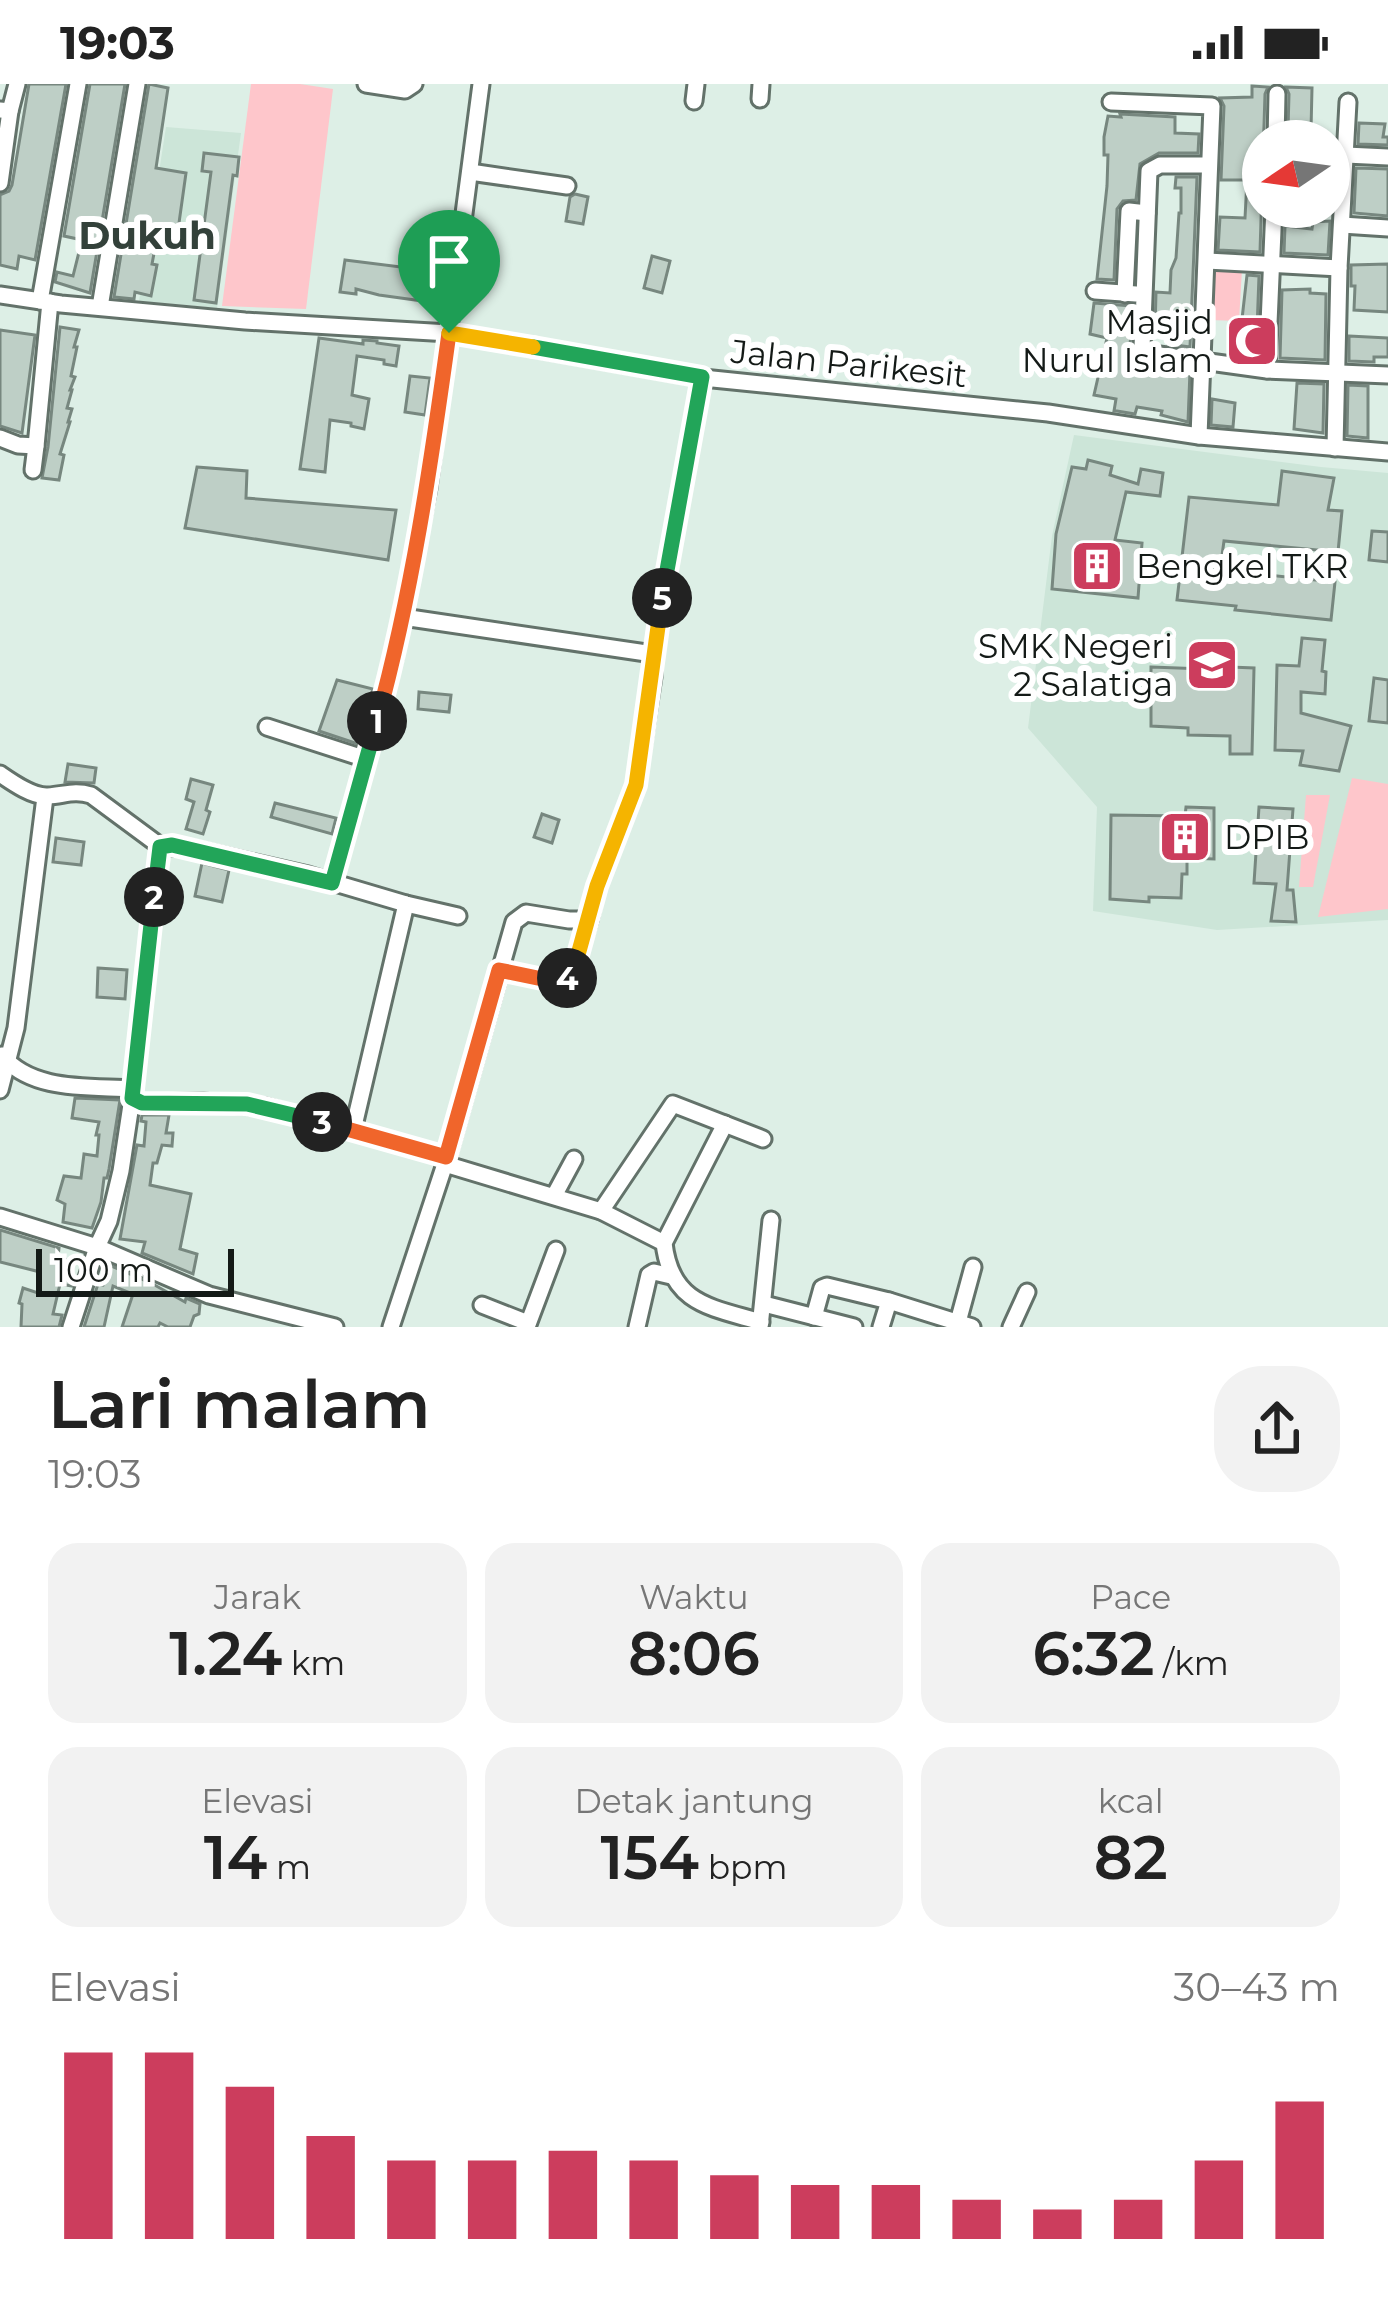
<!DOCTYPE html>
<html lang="id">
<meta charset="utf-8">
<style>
body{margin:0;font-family:Montserrat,sans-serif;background:#f2f2f2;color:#222;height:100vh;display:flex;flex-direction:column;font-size:45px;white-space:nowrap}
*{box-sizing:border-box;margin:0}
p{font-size:39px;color:#767676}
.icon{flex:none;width:66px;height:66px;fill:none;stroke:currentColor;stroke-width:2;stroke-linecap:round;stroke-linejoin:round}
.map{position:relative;height:1243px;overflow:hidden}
.side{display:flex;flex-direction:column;background:#fff;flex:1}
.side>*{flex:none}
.needle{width:78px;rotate:257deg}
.fabs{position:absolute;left:1242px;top:36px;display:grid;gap:24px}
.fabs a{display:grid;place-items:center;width:108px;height:108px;border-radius:50%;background:#fff;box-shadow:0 3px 9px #0004;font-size:60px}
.scale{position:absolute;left:36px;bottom:30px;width:198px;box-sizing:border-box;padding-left:12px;border:6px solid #141a17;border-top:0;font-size:33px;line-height:42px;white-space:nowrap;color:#141a17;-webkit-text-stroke:9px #fff;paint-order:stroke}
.pin{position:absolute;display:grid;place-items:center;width:102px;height:102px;color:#fff;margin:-123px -51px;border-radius:50% 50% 50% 0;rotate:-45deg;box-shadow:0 0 12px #0007}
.pin .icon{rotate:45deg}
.km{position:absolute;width:60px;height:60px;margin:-30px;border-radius:50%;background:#222;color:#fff;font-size:33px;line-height:60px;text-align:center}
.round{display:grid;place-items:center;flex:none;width:126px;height:126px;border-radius:48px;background:#f2f2f2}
.summary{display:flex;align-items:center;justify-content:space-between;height:204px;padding:0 48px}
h1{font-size:66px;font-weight:600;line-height:90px}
.metrics{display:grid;grid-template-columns:repeat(3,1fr);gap:18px;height:204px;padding:12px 48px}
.metrics div{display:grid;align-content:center;border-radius:30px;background:#f2f2f2;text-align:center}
.metrics b{font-size:60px;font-weight:600}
.metrics small{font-size:33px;font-weight:400}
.metrics p{font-size:33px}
.chart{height:336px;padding:24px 48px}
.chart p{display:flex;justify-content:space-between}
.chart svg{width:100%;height:216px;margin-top:12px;stroke:#cc3d5d;stroke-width:6}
.status{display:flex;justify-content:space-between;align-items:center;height:84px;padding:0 60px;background:#fff;direction:ltr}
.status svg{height:33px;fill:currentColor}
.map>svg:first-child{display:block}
</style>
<div class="status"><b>19:03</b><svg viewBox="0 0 49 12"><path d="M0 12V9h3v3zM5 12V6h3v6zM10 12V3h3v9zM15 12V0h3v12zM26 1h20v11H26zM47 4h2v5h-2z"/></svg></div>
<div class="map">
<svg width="1388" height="1243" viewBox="0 0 1388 1243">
<rect width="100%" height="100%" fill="#ddefe6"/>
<g fill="#cce5d8">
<polygon points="166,43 241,49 217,224 139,217"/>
<polygon points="1074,351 1321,383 1388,389 1388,836 1217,846 1093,827 1097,723 1028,644 1052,452"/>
</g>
<g fill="#fec6cb">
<polygon points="251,0 300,0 333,5 306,225 222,222"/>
<polygon points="1211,183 1242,185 1239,237 1210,236"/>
<polygon points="1352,694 1388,700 1388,825 1318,833"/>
<polygon points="1306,711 1330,711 1313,803 1299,803"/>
</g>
<g fill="#becfc6" stroke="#77877f" stroke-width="3">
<polygon points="29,0 66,0 35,176 19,172 17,185 0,181 0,111 9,107 12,101"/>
<polygon points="90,0 125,0 90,209 55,198 57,188 73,192 82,156 64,152"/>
<polygon points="149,0 168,4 156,84 186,89 178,146 159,143 152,180 157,181 151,212 135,208 134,215 114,213"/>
<polygon points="1252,2 1268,3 1265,10 1260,168 1218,166 1220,133 1245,134 1247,96 1221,96 1224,22 1220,14 1252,13"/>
<polygon points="1286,3 1312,4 1311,46 1288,45 1289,10"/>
<polygon points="1120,30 1175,33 1175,49 1199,50 1198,69 1159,69 1140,80 1136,116 1123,117 1117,125 1114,196 1097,195 1107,102 1108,71 1104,71 1104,53 1108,32 1121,33"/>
<polygon points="1359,39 1385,40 1383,53 1388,53 1388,61 1358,60"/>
<polygon points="204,69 239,73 237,92 233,91 216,219 194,216 211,88 202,87"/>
<polygon points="1356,84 1388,85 1388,132 1354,129"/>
<polygon points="1176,93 1197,93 1190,263 1168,260 1168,246 1155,246 1156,208 1170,209 1171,186 1176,174 1179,129 1181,129 1181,104 1175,104"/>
<polygon points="575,110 588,113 583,140 566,137 570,113"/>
<polygon points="1330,137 1328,171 1284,169 1285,142 1312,145 1313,138"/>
<polygon points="652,172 670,177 662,209 644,204"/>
<polygon points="345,176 441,188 437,219 379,211 356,205 356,210 340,208"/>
<polygon points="1388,180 1388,228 1354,226 1355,202 1351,202 1351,181"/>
<polygon points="1247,191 1259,192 1256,272 1238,270"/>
<polygon points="1310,205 1310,209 1326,210 1325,276 1280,274 1282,206"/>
<polygon points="1094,219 1132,222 1130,264 1138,278 1190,287 1188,338 1161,331 1162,327 1137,323 1135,330 1117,327 1114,327 1116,315 1094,311 1107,254 1090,250"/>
<polygon points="60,243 79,246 74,263 77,263 71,292 75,293 70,306 72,306 67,324 72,325 68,338 70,338 60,370 64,371 59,396 42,394 48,363"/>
<polygon points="0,246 35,251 22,349 0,342"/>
<polygon points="1349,252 1388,254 1388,273 1374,273 1374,278 1349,277"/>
<polygon points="319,254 363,260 363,256 377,257 377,259 399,262 396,282 384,280 384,276 357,272 352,311 369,315 364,345 351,342 351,339 330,336 325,388 300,385"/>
<polygon points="410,292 430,294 425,331 405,328"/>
<polygon points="1297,299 1324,300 1323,349 1294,345"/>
<polygon points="1348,301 1368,302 1368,354 1347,352"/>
<polygon points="1212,315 1235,319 1233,343 1211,341"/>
<polygon points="1088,376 1112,382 1110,391 1138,400 1141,385 1163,389 1160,412 1126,408 1115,456 1142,459 1138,514 1052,505 1056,450 1072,383 1086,385"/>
<polygon points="197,383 247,387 246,414 396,426 388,476 185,444"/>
<polygon points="1282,387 1334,394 1328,426 1342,427 1338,468 1224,457 1220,486 1335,498 1331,536 1235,526 1236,522 1177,516 1189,413 1278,421"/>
<polygon points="1372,447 1388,448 1388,478 1369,476"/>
<polygon points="1302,554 1325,556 1322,587 1326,588 1325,610 1301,608 1301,629 1351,642 1339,687 1300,681 1303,667 1275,666 1277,581 1299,582"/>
<polygon points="1151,583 1231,586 1231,583 1254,584 1252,670 1230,670 1230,652 1188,651 1188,644 1151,642"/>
<polygon points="1374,594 1388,596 1388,639 1369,637"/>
<polygon points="337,596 373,605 358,660 319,647"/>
<polygon points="419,608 451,611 449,628 418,625"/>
<polygon points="68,680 96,684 94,699 65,698"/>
<polygon points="191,695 213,701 206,726 210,728 203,750 186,745 194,718 186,715"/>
<polygon points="275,719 336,734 332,750 271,733"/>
<polygon points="1186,723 1214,724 1214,775 1187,774 1187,790 1182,790 1181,814 1149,813 1149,818 1110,815 1111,731 1185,732"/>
<polygon points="1259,723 1293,725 1287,806 1293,806 1296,838 1271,837 1276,800 1254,799"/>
<polygon points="542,730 559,736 552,759 534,753"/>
<polygon points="56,754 84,758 81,781 53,778"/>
<polygon points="202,779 229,786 222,818 195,812"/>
<polygon points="98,884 127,886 125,915 97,913"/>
<polygon points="75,1014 120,1016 109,1085 107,1094 104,1094 101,1118 92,1144 63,1138 65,1120 57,1116 64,1092 81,1094 84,1070 97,1072 99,1051 96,1051 99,1038 72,1034"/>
<polygon points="142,1031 169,1031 166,1049 173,1049 172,1062 162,1061 157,1079 153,1079 150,1101 191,1110 180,1165 197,1170 193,1190 142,1169 145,1158 120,1155 137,1061 144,1062 146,1038 141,1037"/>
<polygon points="0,1146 59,1164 58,1173 65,1175 59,1189 74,1194 72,1202 60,1200 53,1230 62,1231 59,1243 21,1243 22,1220 19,1219 23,1204 38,1209 40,1188 0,1178"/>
<polygon points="109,1181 151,1199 185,1218 186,1214 200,1220 199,1230 194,1232 190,1243 168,1243 160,1239 158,1243 122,1243 133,1210 113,1202 104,1243 84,1243 98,1200 103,1201"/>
</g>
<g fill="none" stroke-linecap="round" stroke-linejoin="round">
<g stroke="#63726a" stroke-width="21">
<g id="minor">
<polyline points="366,0 405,6 414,0"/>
<polyline points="760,15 761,0"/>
<polyline points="694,17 696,0"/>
<polyline points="1111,18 1212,22 1199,352"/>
<polyline points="0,26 10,27 0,99"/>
<polyline points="10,27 17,0"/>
<polyline points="1276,57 1277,10"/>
<polyline points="1346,71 1388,73"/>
<polyline points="1208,81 1160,81 1149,87 1142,264 1145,269 1267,286 1388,291"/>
<polyline points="470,88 567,102"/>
<polyline points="1342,141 1388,144"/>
<polyline points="1207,177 1339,184"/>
<polyline points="1095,207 1136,210"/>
<polyline points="1125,210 1129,127 1147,129"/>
<polyline points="0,211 61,220 245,237 449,249 703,294 1048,329 1199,352 1388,368"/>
<polyline points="40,217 78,0"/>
<polyline points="100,223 137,0"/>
<polyline points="1267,286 1274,123"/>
<polyline points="0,354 18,361 36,362 50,218"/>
<polyline points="1335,364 1339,184 1348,18"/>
<polyline points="33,386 36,362"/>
<polyline points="403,533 653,570"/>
<polyline points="267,643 366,675"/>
<path d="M0,690C13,699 33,713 48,712C65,711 74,706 91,711L160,762"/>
<polyline points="332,799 394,574 428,404 481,0"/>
<polyline points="499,886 552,897 567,896 576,878 589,836"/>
<path d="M2,971C31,1008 90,1002 133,1005"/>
<polyline points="0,1006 16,944 45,713"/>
<polyline points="132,1014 143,1019 203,1018 266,1023 446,1073"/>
<path d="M725,1040L664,1159C671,1220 710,1223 761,1238"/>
<polyline points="353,1046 406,820"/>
<polyline points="445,1080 601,1127 664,1159"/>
<polyline points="554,1112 574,1075"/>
<polyline points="601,1127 673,1020 763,1055"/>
<polyline points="0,1133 97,1163 209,1211 335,1243"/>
<polyline points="889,1217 972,1243"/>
<polyline points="764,1220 854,1243"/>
<polyline points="482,1221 528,1239"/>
<polyline points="814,1233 822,1204 827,1202 889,1217 881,1243"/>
<polyline points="958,1238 973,1183"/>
<polyline points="71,1243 97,1163 109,1137 121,1087 132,1014 160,762 188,764 308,791 406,820 458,832"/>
<polyline points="391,1243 445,1080 514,838 526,829 569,836 589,836 597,802 636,702 653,593 653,570 702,293"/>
<polyline points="527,1243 556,1166"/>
<polyline points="637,1243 649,1191 654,1188 671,1192"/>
<polyline points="760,1243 771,1136"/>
<polyline points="1011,1243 1027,1208"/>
</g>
</g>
<use href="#minor" stroke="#fff" stroke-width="15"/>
</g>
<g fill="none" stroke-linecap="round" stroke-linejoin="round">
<g stroke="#fff" stroke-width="24">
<path id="split-1" d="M377,637C412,510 431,380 449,249"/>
</g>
<g stroke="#fff" stroke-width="24">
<polyline id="split-2" points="154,813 160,763 172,761 332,799 377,637"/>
</g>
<g stroke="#fff" stroke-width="24">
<polyline id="split-3" points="154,813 132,1014 142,1019 247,1020 322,1038"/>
</g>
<g stroke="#fff" stroke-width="24">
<polyline id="split-4" points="322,1038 446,1073 499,886 552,897 567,894"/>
</g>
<g stroke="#fff" stroke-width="24">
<polyline id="split-5" points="567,894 576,878 597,802 636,701 662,514"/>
</g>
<g stroke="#fff" stroke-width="24">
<polyline id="split-6" points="533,263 702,293 662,514"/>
</g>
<g stroke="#fff" stroke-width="24">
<polyline id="split-7" points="449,249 533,263"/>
</g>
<use href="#split-1" stroke="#f0652b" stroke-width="15"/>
<use href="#split-2" stroke="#22a559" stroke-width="15"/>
<use href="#split-3" stroke="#22a559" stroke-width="15"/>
<use href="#split-4" stroke="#f0652b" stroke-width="15"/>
<use href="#split-5" stroke="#f5b400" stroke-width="15"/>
<use href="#split-6" stroke="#22a559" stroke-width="15"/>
<use href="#split-7" stroke="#f5b400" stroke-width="15"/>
</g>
<defs>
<g id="mosque-square" transform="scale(2.7)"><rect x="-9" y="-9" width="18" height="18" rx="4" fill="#cc3d5d" stroke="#fff"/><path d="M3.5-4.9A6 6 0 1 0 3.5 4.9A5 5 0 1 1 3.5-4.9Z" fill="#fff"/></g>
<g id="building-square" transform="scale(2.7)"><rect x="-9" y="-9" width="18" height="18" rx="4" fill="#cc3d5d" stroke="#fff"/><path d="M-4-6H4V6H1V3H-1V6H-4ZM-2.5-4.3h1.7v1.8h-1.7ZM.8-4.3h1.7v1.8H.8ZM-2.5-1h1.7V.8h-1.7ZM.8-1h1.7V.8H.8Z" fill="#fff"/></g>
<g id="school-square" transform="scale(2.7)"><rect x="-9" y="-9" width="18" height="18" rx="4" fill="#cc3d5d" stroke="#fff"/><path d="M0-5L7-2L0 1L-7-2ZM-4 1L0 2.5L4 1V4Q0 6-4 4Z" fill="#fff"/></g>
</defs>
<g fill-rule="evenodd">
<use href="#mosque-square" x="1252" y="257"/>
<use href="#building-square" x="1097" y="482"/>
<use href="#school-square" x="1212" y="581"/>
<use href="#building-square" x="1185" y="753"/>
</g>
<g text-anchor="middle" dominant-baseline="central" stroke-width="12" stroke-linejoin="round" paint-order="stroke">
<g font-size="33" fill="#141a17" stroke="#fff" text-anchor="end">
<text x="1213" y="238">Masjid<tspan x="1213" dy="38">Nurul Islam</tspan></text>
<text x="1136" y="482" text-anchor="start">Bengkel TKR</text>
<text x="1173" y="562">SMK Negeri<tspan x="1173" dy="38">2 Salatiga</tspan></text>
<text x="1224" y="753" text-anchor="start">DPIB</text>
</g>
<g font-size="33" fill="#141a17" stroke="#fff">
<text transform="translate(849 279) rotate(6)">Jalan Parikesit</text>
</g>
<g font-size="39" font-weight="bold" fill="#33413a" stroke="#fff">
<text x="147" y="151">Dukuh</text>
</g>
</g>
</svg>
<div class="fabs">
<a><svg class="needle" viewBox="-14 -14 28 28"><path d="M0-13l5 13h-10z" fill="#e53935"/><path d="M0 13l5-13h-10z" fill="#767676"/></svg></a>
</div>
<div class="scale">100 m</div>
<div class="pin" style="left:449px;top:249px;background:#1e9e55"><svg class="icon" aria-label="arrive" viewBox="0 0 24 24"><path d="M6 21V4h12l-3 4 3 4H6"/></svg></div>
<b class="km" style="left:377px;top:637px">1</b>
<b class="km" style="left:154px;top:813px">2</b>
<b class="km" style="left:322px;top:1038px">3</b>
<b class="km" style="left:567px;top:894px">4</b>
<b class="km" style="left:662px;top:514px">5</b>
</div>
<section class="side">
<div class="summary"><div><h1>Lari malam</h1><p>19:03</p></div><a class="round"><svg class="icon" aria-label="share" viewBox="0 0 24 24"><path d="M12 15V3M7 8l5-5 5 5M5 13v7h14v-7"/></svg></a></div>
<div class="metrics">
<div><p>Jarak</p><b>1.24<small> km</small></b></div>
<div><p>Waktu</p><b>8:06</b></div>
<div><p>Pace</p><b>6:32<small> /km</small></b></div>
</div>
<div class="metrics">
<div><p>Elevasi</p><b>14<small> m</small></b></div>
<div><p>Detak jantung</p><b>154<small> bpm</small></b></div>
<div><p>kcal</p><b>82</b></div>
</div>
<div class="chart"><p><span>Elevasi</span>30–43 m</p>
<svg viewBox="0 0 160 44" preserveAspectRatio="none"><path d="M5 44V6M15 44V6M25 44V13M35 44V23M45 44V28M55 44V28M65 44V26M75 44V28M85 44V31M95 44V33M105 44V33M115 44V36M125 44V38M135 44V36M145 44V28M155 44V16"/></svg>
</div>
</section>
